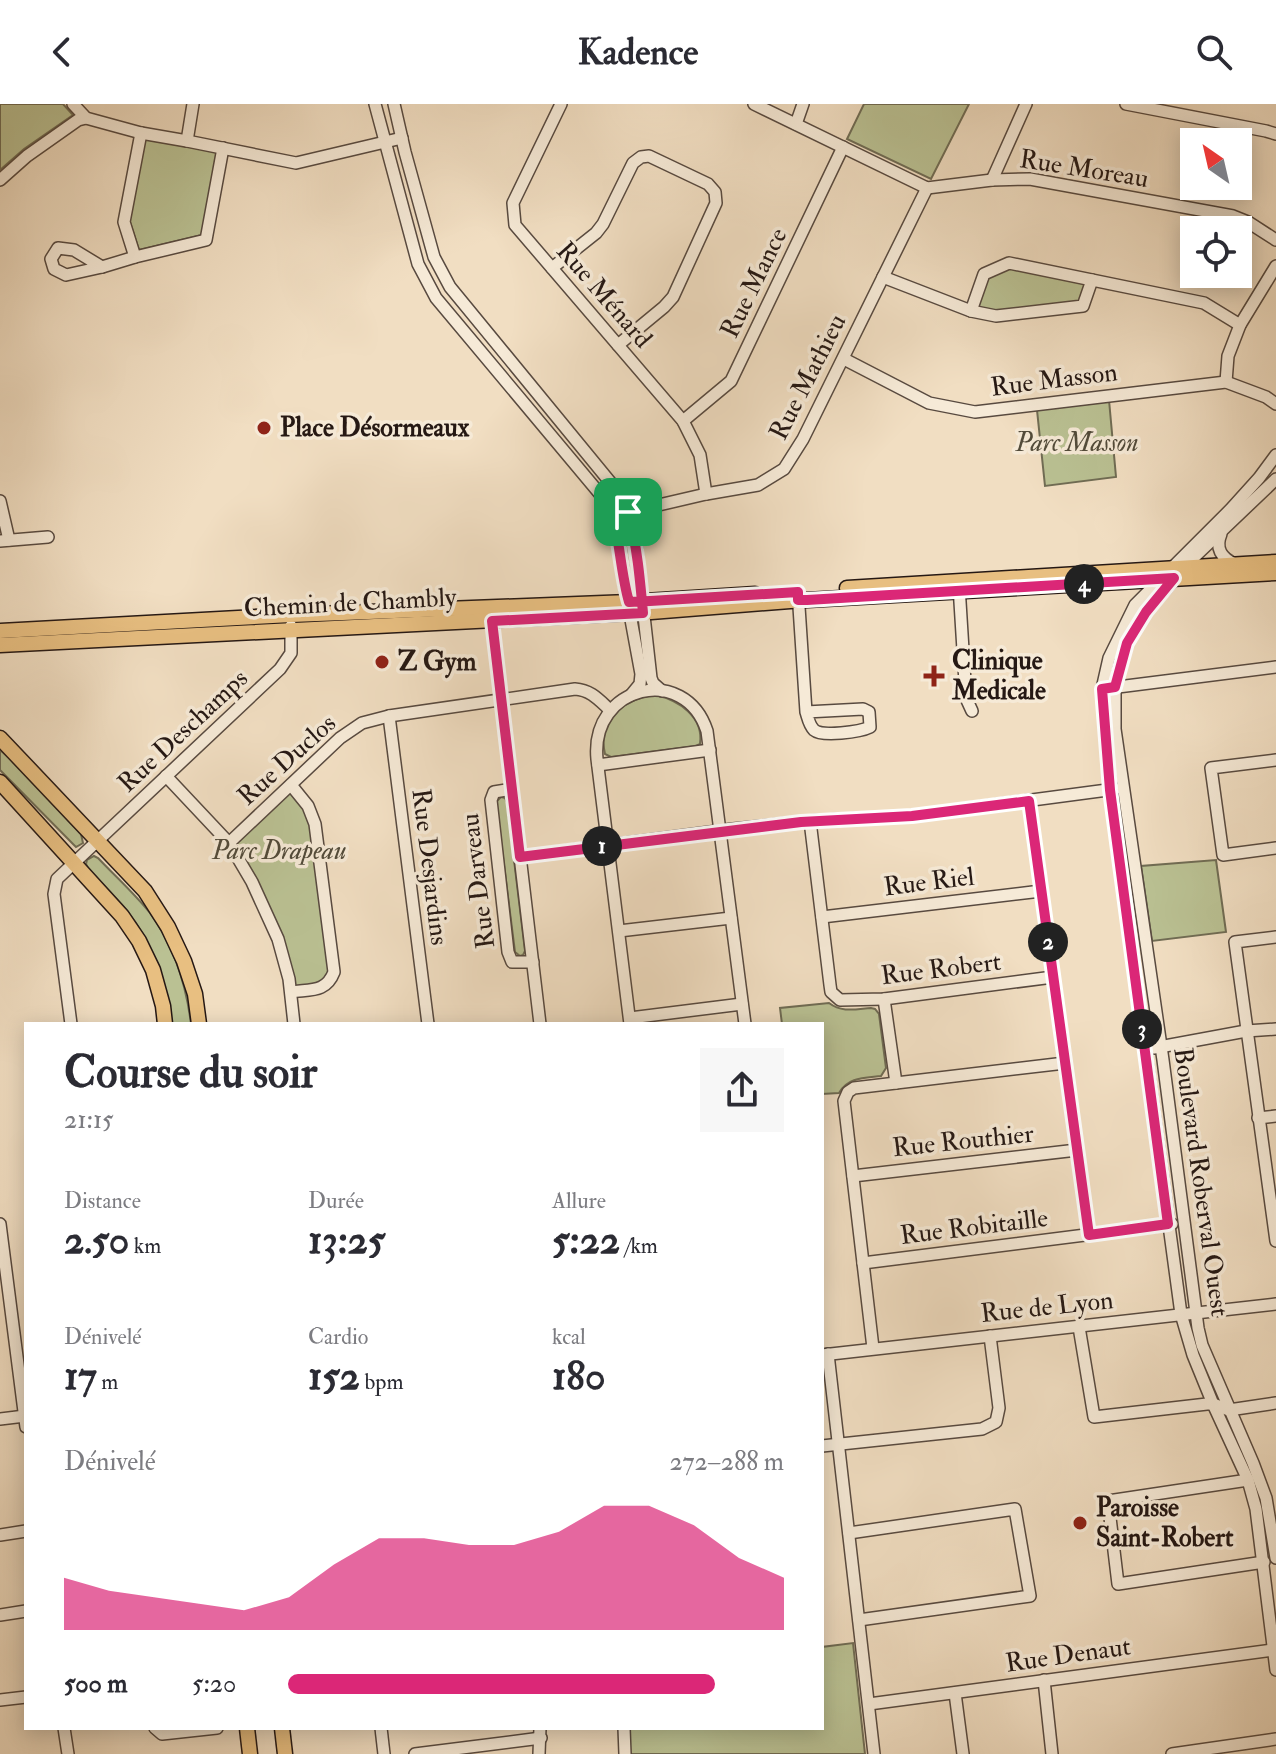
<!DOCTYPE html>
<html lang="fr">
<meta charset="utf-8">
<style>
body{margin:0;font-family:"IM FELL Double Pica",serif;background:#f7f7f7;color:#2b2b33;height:100vh;display:flex;flex-direction:column;font-size:30px;white-space:nowrap}
*{box-sizing:border-box;margin:0}
p{font-size:26px;color:#7c7c81}
.icon{flex:none;width:44px;height:44px;fill:none;stroke:currentColor;stroke-width:2;stroke-linecap:round;stroke-linejoin:round}
.map{position:relative;flex:1;overflow:hidden}
.sheet{position:absolute;left:24px;top:918px;width:800px;height:708px;display:flex;flex-direction:column;background:#fff;border-radius:0px;box-shadow:0 4px 20px #0003}
.sheet>*{flex:none}
.needle{width:52px;rotate:326deg}
.buttons{position:absolute;left:1180px;top:24px;display:grid;gap:16px}
.buttons a{display:grid;place-items:center;width:72px;height:72px;border-radius:0px;background:#fff;box-shadow:0 4px 20px #0003;font-size:40px}
.pin{position:absolute;display:grid;place-items:center;width:68px;height:68px;color:#fff;margin:-34px;border-radius:16px;box-shadow:0 4px 12px #0006}
.km{position:absolute;width:40px;height:40px;margin:-20px;border-radius:50%;background:#222;color:#fff;font-size:22px;line-height:40px;text-align:center}
.round{display:grid;place-items:center;flex:none;width:84px;height:84px;border-radius:0px;background:#f7f7f7}
.summary{display:flex;align-items:center;justify-content:space-between;height:136px;padding:0 40px}
h1{font-size:44px;font-weight:700;line-height:60px}
.metrics{display:grid;grid-template-columns:repeat(3,1fr);gap:12px;height:136px;padding:8px 40px}
.metrics div{display:grid;align-content:center}
.metrics b{font-size:40px;font-weight:700}
.metrics small{font-size:22px;font-weight:400}
.metrics p{font-size:22px}
.chart{height:224px;padding:16px 40px}
.chart p{display:flex;justify-content:space-between}
.chart svg{width:100%;height:144px;margin-top:8px;fill:#db2777;opacity:.7}
ul{padding:0 40px;list-style:none;font-size:26px}
li{display:grid;grid-template-columns:128px 96px 1fr;align-items:center;height:60px}
li i{height:20px;border-radius:10px;background:#db2777}
header{display:flex;justify-content:space-between;align-items:center;height:104px;padding:0 40px;background:#fff;font-size:36px;font-weight:700}
.map>svg:first-child{display:block}
</style>
<header><svg class="icon" aria-label="back" viewBox="0 0 24 24"><path d="M15 5l-7 7 7 7"/></svg>Kadence<svg class="icon" aria-label="search" viewBox="0 0 24 24"><circle cx="10" cy="10" r="6"/><path d="M15 15l6 6"/></svg></header>
<div class="map">
<svg width="1276" height="1650" viewBox="0 0 1276 1650">
<rect width="100%" height="100%" fill="#f1dec2"/>
<filter id="stains"><feTurbulence type="fractalNoise" baseFrequency=".0025" numOctaves="4"/><feColorMatrix values="0 0 0 0 .2 0 0 0 0 .09 0 0 0 0 .02 0 0 0 .5 -.17"/></filter>
<radialGradient id="worn" r=".72"><stop offset=".6" stop-color="#630" stop-opacity="0"/><stop offset="1" stop-color="#630" stop-opacity=".3"/></radialGradient>
<g fill="#bac193" stroke="#706c54" stroke-width="2">
<polygon points="0,0 63,0 73,11 24,45 0,66"/>
<polygon points="864,0 969,0 931,75 847,35"/>
<polygon points="144,35 218,48 202,131 139,146 129,115"/>
<polygon points="1009,159 1092,176 1083,202 996,212 971,207 984,170"/>
<polygon points="1109,296 1116,373 1045,382 1037,306"/>
<path d="M655,591C679,596 704,613 700,640L696,642L611,653L605,650C597,615 624,595 655,591Z"/>
<polygon points="0,646 15,659 81,730 83,739 76,743 73,740 0,666"/>
<polygon points="291,681 308,702 330,878 291,888 278,835 229,739"/>
<polygon points="501,693 505,694 507,698 525,847 523,851 520,852 515,848 496,698"/>
<path d="M94,752L98,754C115,772 135,790 150,809C174,842 186,880 191,920H171C166,880 154,841 128,808C116,793 102,780 89,766L86,760L87,756Z"/>
<polygon points="1216,756 1226,828 1152,837 1141,762"/>
<path d="M829,899C842,909 856,905 871,904L875,905L879,910L886,964L881,972C864,974 848,973 839,989L822,990V920H782L780,904Z"/>
<polygon points="853,1539 865,1650 625,1650 624,1624 822,1624 822,1543"/>
</g>
<g fill="none" stroke-linecap="round" stroke-linejoin="round">
<g stroke="#584a40" stroke-width="14">
<g id="minor">
<polyline points="73,0 86,14 141,29 187,37 296,59 402,34"/>
<polyline points="375,0 418,160 436,194 600,390 613,412 619,437 625,483 641,570 640,580 631,591"/>
<polyline points="394,0 405,48 434,153 450,183 615,384 628,408 635,432 651,574 653,579 662,587"/>
<polyline points="561,0 513,99 515,121 683,317 700,351 706,390"/>
<polyline points="754,0 927,84 992,76 1030,75 1233,112 1248,118 1276,136"/>
<polyline points="1126,0 1266,27 1276,30"/>
<polyline points="796,20 803,0"/>
<polyline points="187,37 193,0"/>
<polyline points="0,76 27,52 78,16 86,14"/>
<polyline points="992,76 1026,0"/>
<polygon points="58,144 74,146 102,163 66,171 54,165 51,155"/>
<polyline points="135,153 206,136 223,44"/>
<polyline points="102,163 135,153 124,118 141,29"/>
<polyline points="552,164 596,129 603,120 633,59 641,53 649,52 708,80 715,88 716,99 673,193 664,203 618,241"/>
<polyline points="883,173 971,207 996,212 1083,202 1092,176"/>
<polyline points="971,207 984,170 1009,159 1204,199 1240,221"/>
<polyline points="844,255 929,299 975,308 1226,278 1266,293 1276,300"/>
<polyline points="1226,278 1228,252 1240,221 1276,162"/>
<polyline points="683,317 731,277 843,43"/>
<polyline points="1276,351 1259,374 1231,405 1135,501 1109,554 1102,585 1110,686 1181,1210 1193,1251 1213,1300 1248,1376 1256,1405 1276,1566"/>
<polyline points="1276,375 1189,458 1146,508 1127,539 1115,583 1115,625 1163,956 1198,1224 1202,1241 1253,1359 1266,1394 1276,1454"/>
<polyline points="0,397 9,436"/>
<polyline points="624,409 706,390 758,381 784,365 803,335 927,84"/>
<path d="M1221,430C1215,444 1221,454 1235,460"/>
<polyline points="0,437 48,433"/>
<polyline points="959,482 966,594 972,607"/>
<path d="M798,488L806,608C808,614 809,621 814,626C822,633 860,628 870,623L869,608L863,605L806,608"/>
<polyline points="492,517 540,920"/>
<polyline points="1110,584 1276,563"/>
<polyline points="389,612 428,920"/>
<polyline points="1276,656 1211,664 1223,751 1276,744"/>
<polyline points="598,661 710,646"/>
<polyline points="166,672 229,739 252,778 278,835 289,875 294,920"/>
<polyline points="512,685 494,688 491,696 508,848 512,858 533,858"/>
<polyline points="1029,697 1089,1131"/>
<polyline points="810,717 830,881 831,888 840,896 884,895 1053,873"/>
<path d="M229,739L340,634L362,619L389,612L575,585C591,586 599,596 610,606"/>
<polyline points="520,753 733,725 810,717 912,712 1115,685"/>
<polyline points="822,813 1041,787"/>
<polyline points="619,827 731,814"/>
<polyline points="1276,833 1235,838 1276,1137"/>
<path d="M291,888C310,885 326,889 334,868L315,720L308,702L291,681"/>
<polyline points="884,895 896,979"/>
<polyline points="630,914 742,900"/>
<polyline points="71,920 54,790 57,775 280,565 291,549 291,522"/>
<path d="M630,920L597,655C590,581 685,559 707,627L745,920"/>
<polyline points="1154,944 1246,927 1276,925"/>
<polyline points="1258,1014 1276,1012"/>
<polyline points="853,1072 1077,1046"/>
<polyline points="0,1120 26,1323"/>
<polyline points="863,1159 1172,1120"/>
<polyline points="1079,1223 1094,1313 1207,1300 1213,1300 1229,1306 1276,1299"/>
<polyline points="873,1244 844,997 848,988 854,984 1065,959"/>
<polyline points="828,1250 874,1650"/>
<polyline points="822,1251 1276,1200"/>
<polyline points="0,1315 25,1312"/>
<polyline points="822,1342 982,1325 996,1318 999,1304 990,1232"/>
<polyline points="1248,1376 1108,1397 1118,1480 1264,1458"/>
<polyline points="849,1429 1015,1405 1030,1492 859,1516"/>
<polyline points="0,1431 26,1427"/>
<polyline points="0,1511 26,1507"/>
<polyline points="1044,1576 1052,1650"/>
<polyline points="955,1589 963,1650"/>
<polyline points="0,1596 26,1593"/>
<polyline points="869,1600 1273,1546"/>
<polyline points="64,1624 68,1650"/>
<polyline points="155,1624 162,1630 217,1624"/>
<polyline points="381,1624 384,1650"/>
<polyline points="624,1624 625,1650"/>
<polyline points="415,1650 541,1634"/>
<polyline points="539,1650 540,1624"/>
<polyline points="1172,1650 1276,1635"/>
</g>
</g>
<g stroke="#251814" stroke-width="17">
<g id="major">
<polyline points="847,484 1276,458"/>
<polyline points="0,527 291,511 629,498 755,490"/>
<polyline points="0,541 651,508 790,497 1276,469"/>
<polyline points="0,634 145,787 168,823 184,857 195,890 199,920"/>
<polyline points="0,678 122,812 139,837 153,866 163,902 165,920"/>
<polyline points="247,1624 250,1650"/>
<polyline points="282,1624 285,1650"/>
</g>
</g>
<use href="#minor" stroke="#f6ead7" stroke-width="11"/>
<use href="#major" stroke="#e8bf81" stroke-width="14"/>
</g>
<g fill="none" stroke-linecap="round" stroke-linejoin="round">
<g stroke="#fff" stroke-width="16">
<path id="route" d="M628,408C637,441 640,475 643,509L492,517L520,753L801,718L912,712L1029,697L1089,1131L1168,1120L1110,686L1102,585L1115,583L1127,539L1146,508L1174,474L807,496H798V488L650,497L629,498C621,470 620,440 613,412L628,408"/>
</g>
<use href="#route" stroke="#db2777" stroke-width="10"/>
</g>
<g fill="#8f2418" stroke="#f6ead7" stroke-width="3">
<circle cx="264" cy="324" r="8"/>
<circle cx="382" cy="558" r="8"/>
<path d="M930 560h8v8h8v8h-8v8h-8v-8h-8v-8h8z"/>
<circle cx="1080" cy="1419" r="8"/>
</g>
<g text-anchor="middle" dominant-baseline="central" stroke-width="7" stroke-linejoin="round" paint-order="stroke">
<g font-size="26" fill="#251814" stroke="#f6ead7">
<text transform="translate(1084 65) rotate(9)">Rue Moreau</text>
<text transform="translate(754 179) rotate(-64)">Rue Mance</text>
<text transform="translate(604 191) rotate(49)">Rue Ménard</text>
<text transform="translate(808 273) rotate(-63)">Rue Mathieu</text>
<text transform="translate(1054 276) rotate(-7)">Rue Masson</text>
<text transform="translate(350 499) rotate(-3)">Chemin de Chambly</text>
<text transform="translate(183 627) rotate(-43)">Rue Deschamps</text>
<text transform="translate(287 656) rotate(-42)">Rue Duclos</text>
<text transform="translate(430 763) rotate(83)">Rue Desjardins</text>
<text transform="translate(478 777) rotate(-97)">Rue Darveau</text>
<text transform="translate(929 778) rotate(-7)">Rue Riel</text>
<text transform="translate(941 865) rotate(-7)">Rue Robert</text>
<text transform="translate(963 1037) rotate(-6)">Rue Routhier</text>
<text transform="translate(1201 1078) rotate(82)">Boulevard Roberval Ouest</text>
<text transform="translate(974 1123) rotate(-7)">Rue Robitaille</text>
<text transform="translate(1047 1203) rotate(-6)">Rue de Lyon</text>
<text transform="translate(1068 1551) rotate(-8)">Rue Denaut</text>
</g>
<g font-size="26" font-weight="bold" fill="#251814" stroke="#f6ead7" text-anchor="start">
<text x="280" y="324">Place Désormeaux</text>
<text x="952" y="557">Clinique<tspan x="952" dy="30">Medicale</tspan></text>
<text x="398" y="558">Z Gym</text>
<text x="1096" y="1404">Paroisse<tspan x="1096" dy="30">Saint-Robert</tspan></text>
</g>
<g font-size="26" font-style="italic" fill="#524b3a" stroke="#f6ead7">
<text x="1077" y="339">Parc Masson</text>
<text x="279" y="747">Parc Drapeau</text>
</g>
</g>
<rect width="100%" height="100%" filter="url(#stains)"/>
<rect width="100%" height="100%" fill="url(#worn)"/>
</svg>
<div class="buttons">
<a><svg class="needle" viewBox="-14 -14 28 28"><path d="M0-13l5 13h-10z" fill="#e53935"/><path d="M0 13l5-13h-10z" fill="#7c7c81"/></svg></a>
<a><svg class="icon" aria-label="locate" viewBox="0 0 24 24"><circle cx="12" cy="12" r="6"/><path d="M12 2v4M12 18v4M2 12h4M18 12h4"/></svg></a>
</div>
<div class="pin" style="left:628px;top:408px;background:#1e9e55"><svg class="icon" aria-label="arrive" viewBox="0 0 24 24"><path d="M6 21V4h12l-3 4 3 4H6"/></svg></div>
<b class="km" style="left:602px;top:742px">1</b>
<b class="km" style="left:1048px;top:838px">2</b>
<b class="km" style="left:1142px;top:925px">3</b>
<b class="km" style="left:1084px;top:480px">4</b>
<section class="sheet">
<div class="summary"><div><h1>Course du soir</h1><p>21:15</p></div><a class="round"><svg class="icon" aria-label="share" viewBox="0 0 24 24"><path d="M12 15V3M7 8l5-5 5 5M5 13v7h14v-7"/></svg></a></div>
<div class="metrics">
<div><p>Distance</p><b>2.50<small> km</small></b></div>
<div><p>Durée</p><b>13:25</b></div>
<div><p>Allure</p><b>5:22<small> /km</small></b></div>
</div>
<div class="metrics">
<div><p>Dénivelé</p><b>17<small> m</small></b></div>
<div><p>Cardio</p><b>152<small> bpm</small></b></div>
<div><p>kcal</p><b>180</b></div>
</div>
<div class="chart"><p><span>Dénivelé</span>272–288 m</p>
<svg viewBox="0 0 160 44" preserveAspectRatio="none"><path d="M0 44V28L10 32L20 34L30 36L40 38L50 34L60 24L70 16L80 16L90 18L100 18L110 14L120 6L130 6L140 12L150 22L160 28V44z"/></svg>
</div>
<ul>
<li><b>500 m</b>5:20<i style="width:86%"></i></li>
</ul>
</section>
</div>
